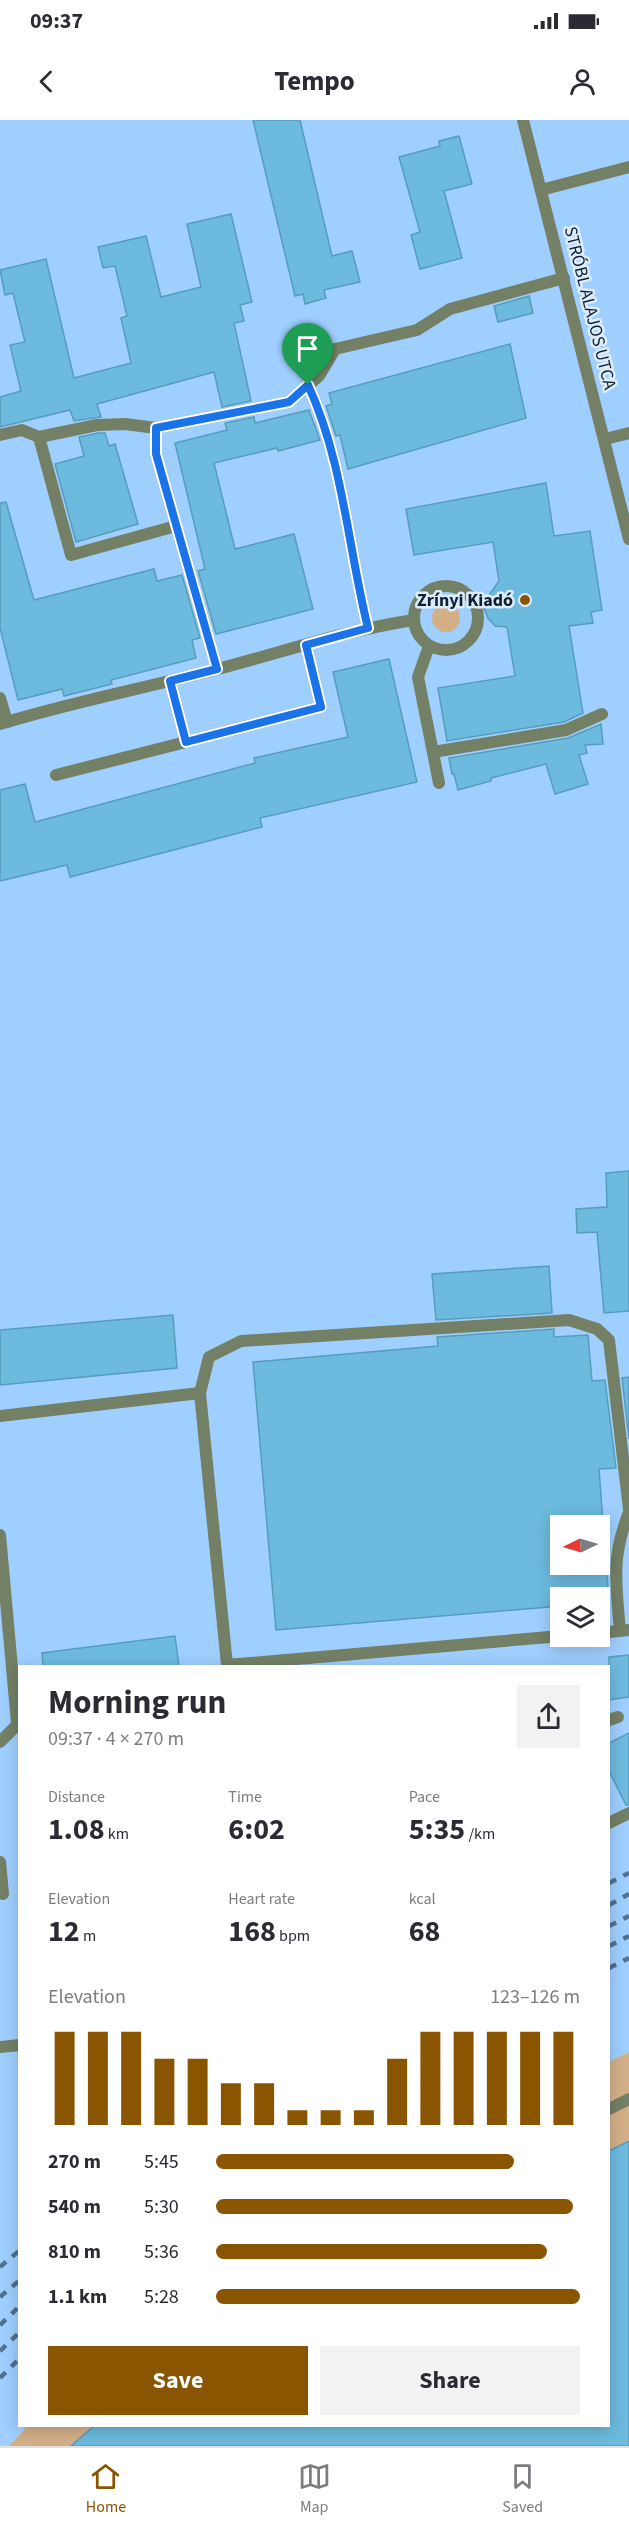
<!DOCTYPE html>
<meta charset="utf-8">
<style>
body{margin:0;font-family:"Source Sans 3",sans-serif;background:#f2f2f3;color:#2b2b33;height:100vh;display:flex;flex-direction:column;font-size:22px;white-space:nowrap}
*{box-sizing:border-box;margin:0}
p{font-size:20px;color:#7c7c81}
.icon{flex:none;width:33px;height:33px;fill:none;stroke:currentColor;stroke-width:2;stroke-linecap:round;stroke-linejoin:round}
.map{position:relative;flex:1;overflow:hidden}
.sheet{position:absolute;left:18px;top:1545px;width:592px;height:762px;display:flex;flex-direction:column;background:#fff;border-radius:0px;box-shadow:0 3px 15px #0003}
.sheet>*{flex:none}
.needle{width:39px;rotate:265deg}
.controls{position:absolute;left:550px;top:1395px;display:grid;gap:12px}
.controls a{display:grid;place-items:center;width:60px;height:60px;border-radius:0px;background:#fff;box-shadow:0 3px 15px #0003;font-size:30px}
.pin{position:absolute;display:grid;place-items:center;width:51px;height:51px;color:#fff;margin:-62px -26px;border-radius:50% 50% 50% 0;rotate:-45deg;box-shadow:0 0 6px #0007}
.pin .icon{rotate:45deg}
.round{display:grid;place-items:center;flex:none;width:63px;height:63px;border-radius:0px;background:#f2f2f3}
.head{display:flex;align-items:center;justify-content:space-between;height:102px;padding:0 30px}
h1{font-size:33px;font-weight:700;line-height:45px}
.stats{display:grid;grid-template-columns:repeat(3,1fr);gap:9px;height:102px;padding:6px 30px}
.stats div{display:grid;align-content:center}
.stats b{font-size:30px;font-weight:700}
.stats small{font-size:16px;font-weight:400}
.stats p{font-size:16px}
.chart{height:168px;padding:12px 30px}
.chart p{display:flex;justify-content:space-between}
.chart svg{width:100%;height:108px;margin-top:6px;stroke:#8a5501;stroke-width:6}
.button{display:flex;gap:12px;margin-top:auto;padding:12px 30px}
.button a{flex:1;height:69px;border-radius:0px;background:#8a5501;color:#fff;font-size:24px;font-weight:700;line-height:69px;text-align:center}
.button a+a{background:#f2f2f3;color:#2b2b33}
ul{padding:0 30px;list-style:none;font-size:20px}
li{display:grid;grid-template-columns:96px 72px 1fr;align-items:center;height:45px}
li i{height:15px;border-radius:8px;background:#8a5501}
.status{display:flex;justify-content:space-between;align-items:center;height:42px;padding:0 30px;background:#fff;direction:ltr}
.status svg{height:16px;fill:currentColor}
header{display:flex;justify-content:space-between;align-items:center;height:78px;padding:0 30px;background:#fff;font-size:27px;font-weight:700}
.menu{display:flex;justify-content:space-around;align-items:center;height:84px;border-top:2px solid #e1e1e2;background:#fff;font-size:16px;color:#7c7c81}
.menu a{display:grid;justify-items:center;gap:3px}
.menu .current{color:#8a5501}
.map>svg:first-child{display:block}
</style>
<div class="status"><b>09:37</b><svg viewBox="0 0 49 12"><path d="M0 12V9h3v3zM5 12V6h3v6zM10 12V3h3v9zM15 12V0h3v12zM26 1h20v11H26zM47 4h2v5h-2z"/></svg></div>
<header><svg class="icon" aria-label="back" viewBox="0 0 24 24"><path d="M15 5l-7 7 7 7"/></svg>Tempo<svg class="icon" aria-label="person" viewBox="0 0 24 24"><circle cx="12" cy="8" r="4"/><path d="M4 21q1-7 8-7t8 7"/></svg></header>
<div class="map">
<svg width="629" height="2326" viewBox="0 0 629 2326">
<rect width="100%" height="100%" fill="#9fcfff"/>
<g fill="#d3af88">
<circle cx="446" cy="498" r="14"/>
<polygon points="629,1932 629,2326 9,2326 28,2306 609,2306 609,1942"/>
</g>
<g fill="#6cbade" stroke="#569dbc" stroke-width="1.5" fill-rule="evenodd">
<polygon points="253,0 300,0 332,136 352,131 360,162 324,170 326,178 305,184 303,174 295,176"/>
<polygon points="459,16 472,64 444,71 462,138 420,149 411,115 420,112 399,37 440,26 439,21"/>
<polygon points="231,94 252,182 240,185 244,201 234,203 251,281 222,287 214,252 97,284 101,297 74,301 70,290 0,307 0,277 21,271 10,225 25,222 13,173 5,175 0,150 46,139 74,258 131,243 121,198 127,196 115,146 103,148 98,127 146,116 161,177 201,167 187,104"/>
<polygon points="529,176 533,193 498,202 494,186"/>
<polygon points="510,224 526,298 348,349 340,315 336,316 326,286 332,284 329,273"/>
<polygon points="309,290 320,320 278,331 277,328 214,343 235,429 294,414 313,489 216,514 198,451 205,449 175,323 227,310 225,303 254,297 255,303"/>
<polygon points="98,313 105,313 109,326 115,324 138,404 76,422 55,344 84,336 79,317"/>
<polygon points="546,363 554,416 590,411 602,490 591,492 593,503 569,506 583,593 564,602 447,621 438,568 515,556 507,507 495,506 488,498 484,488 487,478 499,461 493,422 414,435 406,389"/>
<polygon points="6,382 34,480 154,449 157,461 182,455 200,518 192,520 196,538 111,560 112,564 64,576 62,569 18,580 0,508 0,383"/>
<polygon points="389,539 417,662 260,698 262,707 70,757 67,745 0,761 0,670 25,664 35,702 255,643 254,638 348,617 333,552"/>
<polygon points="601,604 603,624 585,625 587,633 579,635 588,664 555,674 546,644 491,658 491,661 458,670 454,654 452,654 449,638 568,618"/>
<polygon points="629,1051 629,1191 604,1193 597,1112 577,1113 576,1089 607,1087 606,1053"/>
<polygon points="549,1146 552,1193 436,1200 432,1154"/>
<polygon points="173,1195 177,1248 0,1265 0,1210"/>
<path d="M554,1209V1217L588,1215L592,1261L605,1260L616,1348L599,1349L609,1482L600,1483V1478H561V1486L276,1510L253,1242L438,1226L437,1217ZM561,1406H600V1444H561Z"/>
<polygon points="629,1257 629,1319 622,1258"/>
<polygon points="175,1516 179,1546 43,1546 42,1533"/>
<polygon points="629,1535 629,1577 609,1580 609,1537"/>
<polygon points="629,1613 629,1685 626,1685 609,1651 609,1623"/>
<polygon points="629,2021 629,2326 71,2326 94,2306 609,2306 609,2031"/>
</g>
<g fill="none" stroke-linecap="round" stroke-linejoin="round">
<g stroke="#738065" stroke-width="12">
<path d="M308,265C343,340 348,428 368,508"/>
<polyline points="156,308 156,334 217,549"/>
<polyline points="0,315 22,310 39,317 97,305 125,304 156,308 289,282 319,256 335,229 417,210 450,189 564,158"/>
<polyline points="39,317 71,435 176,406"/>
<circle cx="446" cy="498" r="32"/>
<polyline points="429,526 418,557 439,663"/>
<polyline points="0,578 7,602"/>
<path d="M0,604C72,582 145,568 218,549C283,532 347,510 414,500"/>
<polyline points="186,622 321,587 306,525"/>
<polyline points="433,632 566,610 602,594"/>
<polyline points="56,655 186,622 170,561"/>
<polyline points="0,1296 200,1273"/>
<polyline points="0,1415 17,1603"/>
<path d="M620,1511C616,1463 611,1438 629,1392"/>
<polyline points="600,1513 629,1510"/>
<polyline points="561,1516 227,1545 200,1273 209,1237 241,1221 569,1200 597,1209 609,1220 629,1389"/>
<polyline points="609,1600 618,1597"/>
<polyline points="0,1622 20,1602"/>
<polyline points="0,1742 3,1774"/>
<polyline points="609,1989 629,1979"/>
</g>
<g stroke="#738065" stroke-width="12">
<polyline points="523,0 629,419"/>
<polyline points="541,70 629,47"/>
<polyline points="605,319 629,313"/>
<polyline points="609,1703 629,1693"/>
<polyline points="0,1927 20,1925"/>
</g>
<g stroke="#517190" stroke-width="4.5" stroke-dasharray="8 8" stroke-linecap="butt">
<polyline points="609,1763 629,1753"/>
<polyline points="609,1785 629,1774"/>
<polyline points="609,1806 629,1796"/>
<polyline points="609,1826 629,1816"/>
<polyline points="609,1848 629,1838"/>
<polyline points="0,2147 20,2130"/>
<polyline points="0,2177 20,2160"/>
<polyline points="0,2205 20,2186"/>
<polyline points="0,2231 20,2212"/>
<polyline points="0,2258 20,2238"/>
</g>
</g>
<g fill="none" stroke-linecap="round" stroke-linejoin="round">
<g stroke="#fff" stroke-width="12">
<path id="route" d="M308,265C343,340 348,428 368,508L306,525L321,587L186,622L170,561L217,549L156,334V308L289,282Z"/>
</g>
<use href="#route" stroke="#1a73e8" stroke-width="8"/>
</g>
<circle fill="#8a5501" stroke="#ddecfb" stroke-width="2" cx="525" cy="480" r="6"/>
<g text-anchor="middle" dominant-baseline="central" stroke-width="5" stroke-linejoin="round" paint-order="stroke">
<g font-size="18" fill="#0e2032" stroke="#ddecfb">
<text transform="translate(590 188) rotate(76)">STRÓBL ALAJOS UTCA</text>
</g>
<g font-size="18" font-weight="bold" fill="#0e2032" stroke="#ddecfb" text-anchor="end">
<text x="513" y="480">Zrínyi Kiadó</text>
</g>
</g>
</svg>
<div class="controls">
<a><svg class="needle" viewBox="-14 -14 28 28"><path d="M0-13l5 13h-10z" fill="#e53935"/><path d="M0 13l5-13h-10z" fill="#7c7c81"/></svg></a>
<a><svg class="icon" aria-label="layers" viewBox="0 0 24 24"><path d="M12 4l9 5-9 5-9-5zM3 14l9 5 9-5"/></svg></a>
</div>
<div class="pin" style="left:308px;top:265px;background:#1e9e55"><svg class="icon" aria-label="arrive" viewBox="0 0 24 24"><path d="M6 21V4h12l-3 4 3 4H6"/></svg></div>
<section class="sheet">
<div class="head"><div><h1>Morning run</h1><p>09:37 · 4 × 270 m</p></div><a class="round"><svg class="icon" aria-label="share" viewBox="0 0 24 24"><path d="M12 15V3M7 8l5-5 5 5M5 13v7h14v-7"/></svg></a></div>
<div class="stats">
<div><p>Distance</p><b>1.08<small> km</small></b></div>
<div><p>Time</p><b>6:02</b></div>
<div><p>Pace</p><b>5:35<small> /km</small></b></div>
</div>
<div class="stats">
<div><p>Elevation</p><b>12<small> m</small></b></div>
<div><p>Heart rate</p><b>168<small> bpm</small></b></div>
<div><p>kcal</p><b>68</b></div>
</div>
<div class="chart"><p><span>Elevation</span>123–126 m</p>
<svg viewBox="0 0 160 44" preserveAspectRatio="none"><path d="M5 44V6M15 44V6M25 44V6M35 44V17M45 44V17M55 44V27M65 44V27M75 44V38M85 44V38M95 44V38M105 44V17M115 44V6M125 44V6M135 44V6M145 44V6M155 44V6"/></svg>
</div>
<ul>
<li><b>270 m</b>5:45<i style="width:82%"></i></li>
<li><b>540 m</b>5:30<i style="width:98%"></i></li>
<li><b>810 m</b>5:36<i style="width:91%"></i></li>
<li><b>1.1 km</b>5:28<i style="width:100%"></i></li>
</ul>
<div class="button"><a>Save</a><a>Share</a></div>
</section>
</div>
<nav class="menu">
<a class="current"><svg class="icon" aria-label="home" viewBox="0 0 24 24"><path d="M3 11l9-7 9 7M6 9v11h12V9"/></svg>Home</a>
<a><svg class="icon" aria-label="map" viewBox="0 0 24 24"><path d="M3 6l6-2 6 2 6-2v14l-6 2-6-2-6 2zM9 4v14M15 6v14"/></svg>Map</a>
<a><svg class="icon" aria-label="saved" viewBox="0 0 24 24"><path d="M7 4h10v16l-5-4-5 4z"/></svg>Saved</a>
</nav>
